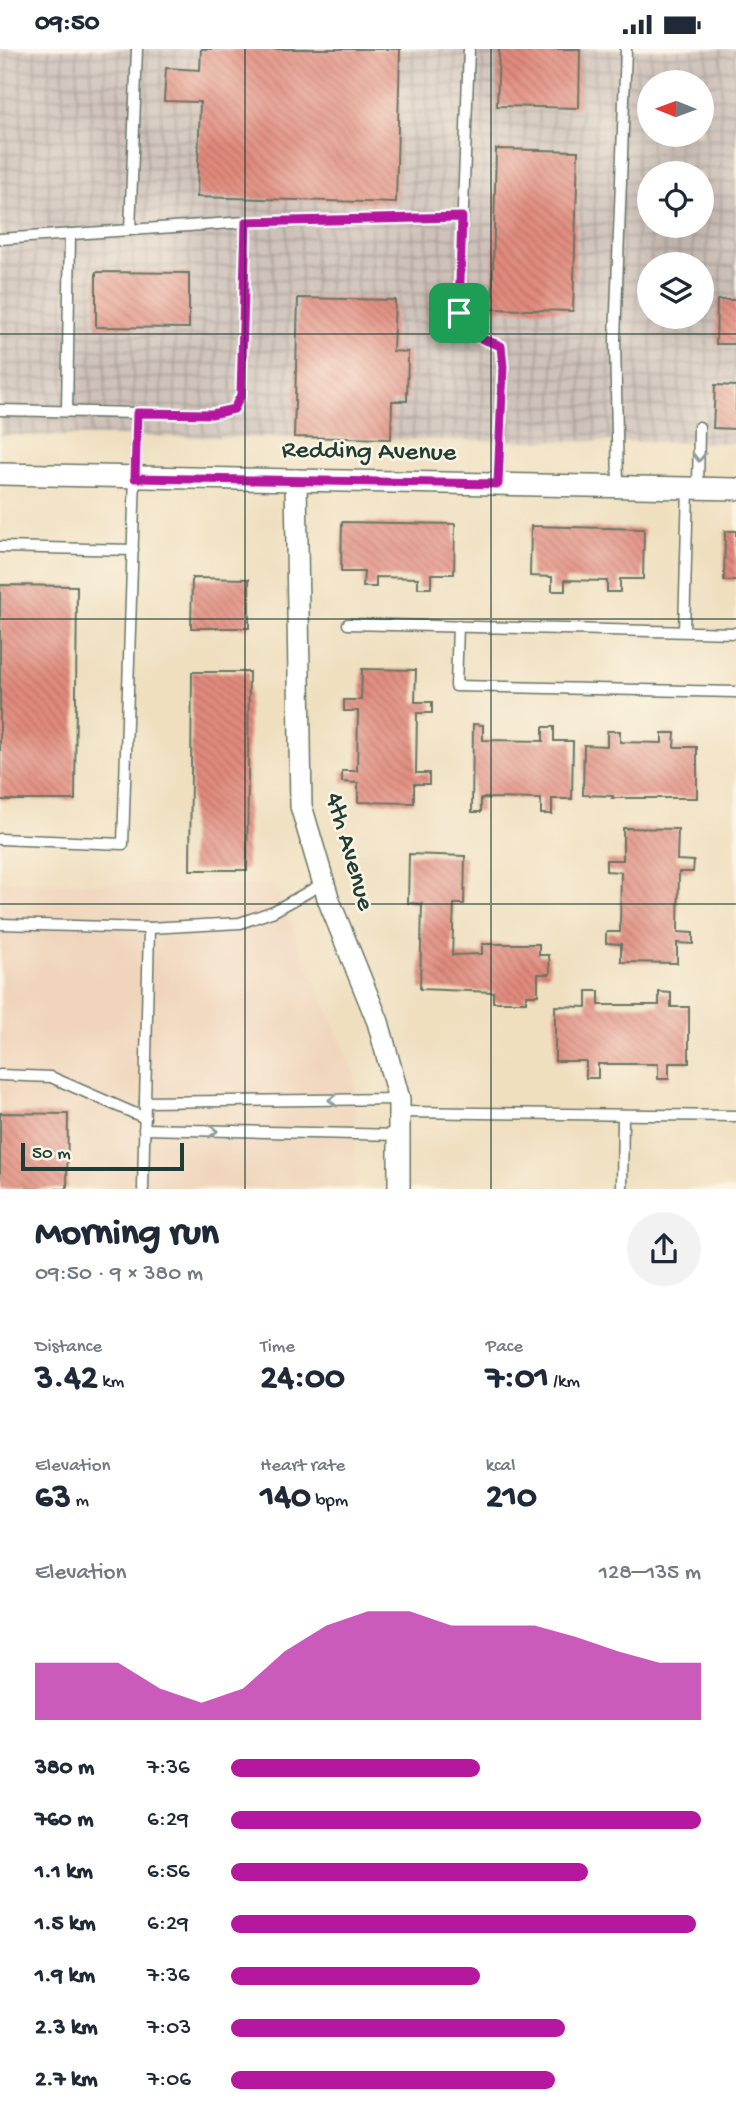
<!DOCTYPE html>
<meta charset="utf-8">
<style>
body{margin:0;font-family:"Gochi Hand",sans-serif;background:#f2f2f3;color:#1f2937;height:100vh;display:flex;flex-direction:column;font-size:26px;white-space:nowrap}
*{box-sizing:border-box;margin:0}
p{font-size:23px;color:#747a83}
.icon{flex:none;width:38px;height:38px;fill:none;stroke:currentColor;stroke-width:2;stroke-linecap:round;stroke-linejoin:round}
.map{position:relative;height:1140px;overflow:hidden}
.side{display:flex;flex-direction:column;background:#fff;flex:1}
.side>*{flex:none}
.needle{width:46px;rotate:271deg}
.tools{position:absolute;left:637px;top:21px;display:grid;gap:14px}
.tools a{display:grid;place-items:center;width:77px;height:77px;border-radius:50%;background:#fff;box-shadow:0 7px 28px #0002;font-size:35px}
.scale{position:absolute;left:21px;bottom:18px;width:163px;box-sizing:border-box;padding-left:7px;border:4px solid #1f3d34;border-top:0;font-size:19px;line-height:24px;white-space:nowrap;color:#1f3d34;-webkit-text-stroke:5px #fcf5e5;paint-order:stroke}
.pin{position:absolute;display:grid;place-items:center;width:60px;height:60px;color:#fff;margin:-30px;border-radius:14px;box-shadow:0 4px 10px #0006}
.round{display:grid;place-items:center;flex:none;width:74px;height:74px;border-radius:37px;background:#f2f2f3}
.overview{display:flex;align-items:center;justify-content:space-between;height:119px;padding:0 35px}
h1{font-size:38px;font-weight:700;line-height:52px}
.figures{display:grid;grid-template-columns:repeat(3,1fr);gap:10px;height:119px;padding:7px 35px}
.figures div{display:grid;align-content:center}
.figures b{font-size:35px;font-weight:700}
.figures small{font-size:19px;font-weight:400}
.figures p{font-size:19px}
.chart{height:196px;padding:14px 35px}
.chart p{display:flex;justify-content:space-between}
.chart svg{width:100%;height:126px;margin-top:7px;fill:#b5179e;opacity:.7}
ul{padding:0 35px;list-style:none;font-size:23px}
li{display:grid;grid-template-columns:112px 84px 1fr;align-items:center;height:52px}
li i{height:18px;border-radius:9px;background:#b5179e}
.status{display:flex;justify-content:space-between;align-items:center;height:49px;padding:0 35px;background:#fff;direction:ltr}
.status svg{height:19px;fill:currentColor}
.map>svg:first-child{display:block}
</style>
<div class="status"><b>09:50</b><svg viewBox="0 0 49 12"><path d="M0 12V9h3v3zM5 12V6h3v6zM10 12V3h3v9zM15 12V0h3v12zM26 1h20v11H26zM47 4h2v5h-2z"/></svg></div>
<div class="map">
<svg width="736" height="1140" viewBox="0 0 736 1140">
<defs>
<pattern id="industrial-grid" width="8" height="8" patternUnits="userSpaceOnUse" patternTransform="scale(1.75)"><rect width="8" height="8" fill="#cec1b9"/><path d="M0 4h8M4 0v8" fill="none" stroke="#a79e97"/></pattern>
<pattern id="building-back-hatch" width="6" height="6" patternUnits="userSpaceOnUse" patternTransform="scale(1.75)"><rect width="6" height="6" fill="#e18a7d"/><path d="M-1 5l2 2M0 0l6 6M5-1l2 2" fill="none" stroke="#b67267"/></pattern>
</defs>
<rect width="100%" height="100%" fill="#fcf5e5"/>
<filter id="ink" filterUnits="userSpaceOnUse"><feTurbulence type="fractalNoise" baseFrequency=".0143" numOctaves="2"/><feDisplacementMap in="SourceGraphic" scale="14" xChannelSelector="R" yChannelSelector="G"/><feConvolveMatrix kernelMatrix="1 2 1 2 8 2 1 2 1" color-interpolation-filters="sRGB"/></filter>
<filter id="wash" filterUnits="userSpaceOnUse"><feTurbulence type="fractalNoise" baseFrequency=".00686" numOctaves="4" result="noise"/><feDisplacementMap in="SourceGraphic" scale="28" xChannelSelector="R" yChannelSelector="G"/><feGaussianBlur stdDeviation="1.57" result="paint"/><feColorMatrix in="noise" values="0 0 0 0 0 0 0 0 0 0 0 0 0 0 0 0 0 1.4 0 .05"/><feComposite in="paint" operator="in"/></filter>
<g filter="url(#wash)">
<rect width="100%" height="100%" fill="#efdfbf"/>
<polygon fill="#f0d5bc" points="0,833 274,836 355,1025 355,1139 0,1140"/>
<path fill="url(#industrial-grid)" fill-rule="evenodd" d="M0,0H736V394L0,386ZM649,33H702V86H649ZM649,124H702V177H649ZM649,215H702V268H649Z"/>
<g id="blocks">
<g fill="url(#building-back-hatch)">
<polygon points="201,0 400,0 396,154 197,148 200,53 164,52 166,19 200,21"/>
<polygon points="499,0 580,0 579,59 497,57"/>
<polygon points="496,100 578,102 573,262 492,260"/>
<polygon points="96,223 189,224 189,279 96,278"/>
<polygon points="298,249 395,251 393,302 408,303 407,352 392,352 391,390 294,388"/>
<polygon points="717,251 736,251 736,295 716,295"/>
<polygon points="715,336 736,337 736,380 713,379"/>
<polygon points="342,473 455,475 454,525 431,525 431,539 418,539 418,529 376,528 376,538 363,538 364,523 341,523"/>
<polygon points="531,477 644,480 643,530 620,530 620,543 607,543 607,532 565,531 565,542 552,542 552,528 530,527"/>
<polygon points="725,482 736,482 736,532 724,532"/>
<polygon points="192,529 249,530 249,579 191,579"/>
<polygon points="0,536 77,537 75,751 0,751"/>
<polygon points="362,620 416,621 415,653 432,653 432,664 417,664 416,724 429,724 429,735 414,735 414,754 358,753 358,734 342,733 342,722 357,722 358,662 344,662 344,651 361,651"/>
<polygon points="192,623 249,623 247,821 190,821"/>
<polygon points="473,675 483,676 483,691 543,692 543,678 554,678 554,692 573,692 572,750 552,750 552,765 541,765 541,750 481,749 481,763 472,763"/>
<polygon points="607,682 620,682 620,693 662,694 662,684 675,684 674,698 697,698 697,749 612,749 613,747 583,746 584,696 607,697"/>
<polygon points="623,779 678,780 677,811 694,812 693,823 679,823 678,883 693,884 693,895 677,894 677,914 621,913 621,895 606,894 606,883 620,883 621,823 606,822 606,811 623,811"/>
<polygon points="409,805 465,807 464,855 454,855 452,906 482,905 482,895 539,895 539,906 549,906 550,925 538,925 538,946 526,946 526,953 493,953 493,943 420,940 422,855 408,854"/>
<polygon points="587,942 599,942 599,956 659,956 659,943 671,944 671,958 689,958 689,1014 669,1014 669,1030 658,1030 658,1015 598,1015 598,1029 586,1029 586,1012 555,1012 555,957 587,958"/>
<polygon points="0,1064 68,1065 67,1140 0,1140"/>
</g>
</g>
</g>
<g filter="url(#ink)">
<use href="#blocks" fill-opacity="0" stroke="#687665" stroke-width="2"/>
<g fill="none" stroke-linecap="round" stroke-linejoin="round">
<g stroke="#687665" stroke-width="13">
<g id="lane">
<polyline points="469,0 459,264 465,283 501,297 503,318 498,434"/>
<polyline points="130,181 137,0"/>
<polyline points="0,190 246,173 462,168"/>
<polyline points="0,361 137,364 123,795 0,790"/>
<polyline points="67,362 70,185"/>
<polyline points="137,364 212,365 234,360 241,346 246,173"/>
<polyline points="618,437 615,290 626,0"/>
<polyline points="698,439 699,378"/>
<polyline points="0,498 133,501"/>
<polyline points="348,575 736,584"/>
<polyline points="458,577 456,637 736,643"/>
<polyline points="684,582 688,438"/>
<polyline points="0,875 149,879 240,874 274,862 324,834"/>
<polyline points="0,1026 51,1028 145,1069"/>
<polyline points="145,1053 399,1050"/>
<polyline points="399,1063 736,1067"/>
<polyline points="144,1080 399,1086"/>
<polyline points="143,1140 149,879"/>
<polyline points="622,1140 623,1066"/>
</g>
</g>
<g stroke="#687665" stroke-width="24">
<g id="street">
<polyline points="0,425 736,440"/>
<polyline points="296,431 301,757 329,852 378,973 399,1050 399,1140"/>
</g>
</g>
<use href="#lane" stroke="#fff" stroke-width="10"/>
<use href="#street" stroke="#fff" stroke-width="21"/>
</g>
<defs><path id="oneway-chevron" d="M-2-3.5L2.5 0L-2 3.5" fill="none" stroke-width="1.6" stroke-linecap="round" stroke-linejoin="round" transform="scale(1.75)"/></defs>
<g stroke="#8f9e9a">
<use href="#oneway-chevron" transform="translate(699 408) rotate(91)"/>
<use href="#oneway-chevron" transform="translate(333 1051) rotate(180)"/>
<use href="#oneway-chevron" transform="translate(213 1082) rotate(1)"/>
</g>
</g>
<g fill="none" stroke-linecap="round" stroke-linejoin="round" filter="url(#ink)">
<g stroke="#fff" stroke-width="14">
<polygon id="route" points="462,168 459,264 465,283 501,297 503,318 498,435 135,429 137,364 212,365 234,360 241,346 246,173"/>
</g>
<use href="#route" stroke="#b5179e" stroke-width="9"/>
</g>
<path fill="none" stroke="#1f3d34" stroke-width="2" stroke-opacity="0.55" d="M245,0V1140M491,0V1140M0,285H736M0,570H736M0,855H736"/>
<g text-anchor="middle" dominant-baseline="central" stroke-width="5" stroke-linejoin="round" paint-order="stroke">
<g font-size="26" fill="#1f3d34" stroke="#fcf5e5">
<text transform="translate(369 404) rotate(1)">Redding Avenue</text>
<text transform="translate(348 803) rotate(74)">4th Avenue</text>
</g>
</g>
</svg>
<div class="tools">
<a><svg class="needle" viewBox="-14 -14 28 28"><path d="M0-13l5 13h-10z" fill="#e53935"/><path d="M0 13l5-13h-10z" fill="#747a83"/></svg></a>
<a><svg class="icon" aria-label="locate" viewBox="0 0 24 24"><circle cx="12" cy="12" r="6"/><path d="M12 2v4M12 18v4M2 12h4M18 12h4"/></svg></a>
<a><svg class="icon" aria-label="layers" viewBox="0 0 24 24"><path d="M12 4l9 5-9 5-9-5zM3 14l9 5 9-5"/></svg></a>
</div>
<div class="scale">50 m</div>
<div class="pin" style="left:459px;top:264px;background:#1e9e55"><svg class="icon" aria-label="arrive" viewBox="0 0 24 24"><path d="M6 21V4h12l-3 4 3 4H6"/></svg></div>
</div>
<section class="side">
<div class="overview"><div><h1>Morning run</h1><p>09:50 · 9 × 380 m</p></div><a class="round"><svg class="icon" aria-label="share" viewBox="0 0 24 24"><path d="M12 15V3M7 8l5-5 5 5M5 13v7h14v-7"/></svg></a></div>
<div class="figures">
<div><p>Distance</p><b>3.42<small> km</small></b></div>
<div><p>Time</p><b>24:00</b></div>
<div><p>Pace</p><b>7:01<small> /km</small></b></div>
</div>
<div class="figures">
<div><p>Elevation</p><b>63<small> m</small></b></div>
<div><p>Heart rate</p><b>140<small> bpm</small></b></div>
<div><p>kcal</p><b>210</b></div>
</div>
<div class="chart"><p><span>Elevation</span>128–135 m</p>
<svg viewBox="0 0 160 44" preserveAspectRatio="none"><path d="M0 44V24L10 24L20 24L30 33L40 38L50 33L60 20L70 11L80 6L90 6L100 11L110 11L120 11L130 15L140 20L150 24L160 24V44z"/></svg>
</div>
<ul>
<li><b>380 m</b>7:36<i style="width:53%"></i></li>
<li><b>760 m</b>6:29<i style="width:100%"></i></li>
<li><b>1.1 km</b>6:56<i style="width:76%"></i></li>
<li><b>1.5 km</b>6:29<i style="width:99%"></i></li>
<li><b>1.9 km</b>7:36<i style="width:53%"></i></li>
<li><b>2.3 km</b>7:03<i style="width:71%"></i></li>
<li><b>2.7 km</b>7:06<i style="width:69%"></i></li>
</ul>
</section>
